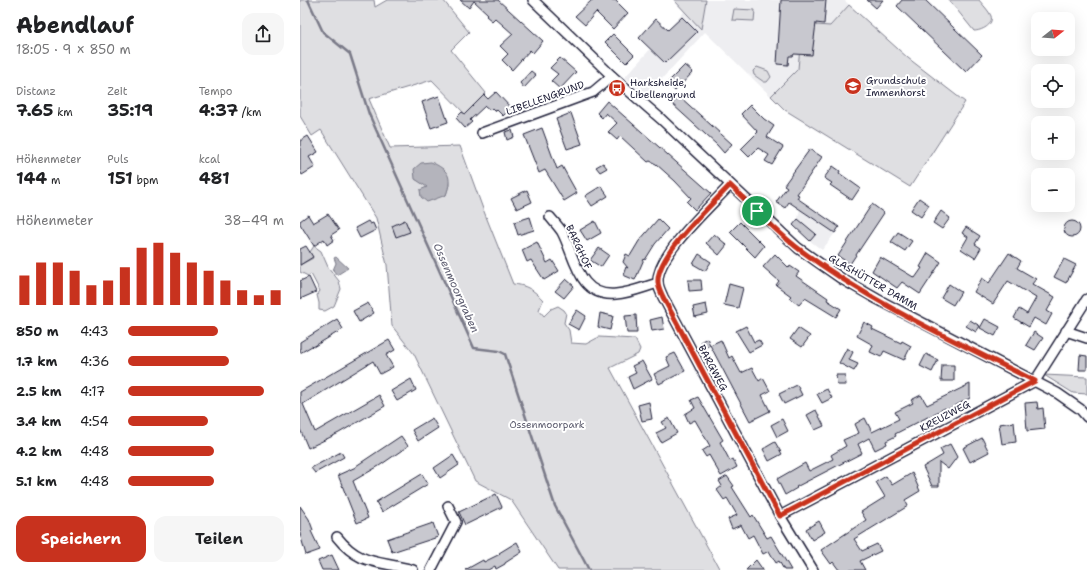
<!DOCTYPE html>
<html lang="de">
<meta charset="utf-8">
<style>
body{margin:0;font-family:"Shantell Sans",sans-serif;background:#f6f6f6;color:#202124;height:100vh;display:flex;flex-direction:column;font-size:15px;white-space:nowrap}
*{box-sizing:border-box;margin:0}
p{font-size:13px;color:#757577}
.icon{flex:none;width:22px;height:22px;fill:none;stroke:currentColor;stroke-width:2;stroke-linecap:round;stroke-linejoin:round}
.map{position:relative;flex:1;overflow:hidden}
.drawer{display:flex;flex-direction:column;background:#fff;width:300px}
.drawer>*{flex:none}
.needle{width:26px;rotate:73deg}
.tools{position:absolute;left:731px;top:12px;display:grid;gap:8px}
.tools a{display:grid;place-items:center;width:44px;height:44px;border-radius:8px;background:#fff;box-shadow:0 4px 16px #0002;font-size:20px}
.pin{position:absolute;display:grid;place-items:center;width:34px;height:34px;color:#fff;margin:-17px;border:2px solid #fff;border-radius:50%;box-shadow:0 1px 4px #0007}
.round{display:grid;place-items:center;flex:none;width:42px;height:42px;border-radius:12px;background:#f6f6f6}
.overview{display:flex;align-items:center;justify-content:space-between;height:68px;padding:0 16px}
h1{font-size:22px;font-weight:700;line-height:30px}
.figures{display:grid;grid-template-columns:repeat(3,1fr);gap:6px;height:68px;padding:4px 16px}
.figures div{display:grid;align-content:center}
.figures b{font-size:17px;font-weight:700}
.figures small{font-size:11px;font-weight:400}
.figures p{font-size:11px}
.chart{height:112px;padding:8px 16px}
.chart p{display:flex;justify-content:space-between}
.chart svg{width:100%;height:72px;margin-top:4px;stroke:#c8321e;stroke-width:6}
.primary-button{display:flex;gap:8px;margin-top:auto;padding:8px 16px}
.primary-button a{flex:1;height:46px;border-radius:12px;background:#c8321e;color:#fff;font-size:16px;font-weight:700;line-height:46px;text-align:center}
.primary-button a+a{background:#f6f6f6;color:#202124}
ul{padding:0 16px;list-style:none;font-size:13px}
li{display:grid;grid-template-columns:64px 48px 1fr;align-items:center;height:30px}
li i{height:10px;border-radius:5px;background:#c8321e}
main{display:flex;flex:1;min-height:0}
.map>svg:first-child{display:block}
</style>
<main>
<section class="drawer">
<div class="overview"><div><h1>Abendlauf</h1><p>18:05 · 9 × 850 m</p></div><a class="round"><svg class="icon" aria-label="share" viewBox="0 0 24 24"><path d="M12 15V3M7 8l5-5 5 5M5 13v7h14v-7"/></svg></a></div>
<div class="figures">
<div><p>Distanz</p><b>7.65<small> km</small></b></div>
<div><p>Zeit</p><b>35:19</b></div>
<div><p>Tempo</p><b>4:37<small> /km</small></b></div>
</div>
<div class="figures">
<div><p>Höhenmeter</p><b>144<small> m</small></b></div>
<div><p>Puls</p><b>151<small> bpm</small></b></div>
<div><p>kcal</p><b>481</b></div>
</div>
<div class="chart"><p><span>Höhenmeter</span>38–49 m</p>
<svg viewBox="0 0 160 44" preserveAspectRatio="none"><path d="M5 44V26M15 44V18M25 44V18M35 44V23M45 44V32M55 44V29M65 44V21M75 44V9M85 44V6M95 44V12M105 44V18M115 44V23M125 44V29M135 44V35M145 44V38M155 44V35"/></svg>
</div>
<ul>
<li><b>850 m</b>4:43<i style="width:58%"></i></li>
<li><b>1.7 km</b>4:36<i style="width:65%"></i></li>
<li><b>2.5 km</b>4:17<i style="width:87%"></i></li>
<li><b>3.4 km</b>4:54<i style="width:51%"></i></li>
<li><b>4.2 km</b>4:48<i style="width:55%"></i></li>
<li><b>5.1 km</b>4:48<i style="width:55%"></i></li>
</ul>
<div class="primary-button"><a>Speichern</a><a>Teilen</a></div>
</section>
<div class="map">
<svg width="787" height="570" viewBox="0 0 787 570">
<rect width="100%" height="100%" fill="#fff"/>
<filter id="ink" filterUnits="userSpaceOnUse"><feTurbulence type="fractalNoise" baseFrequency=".025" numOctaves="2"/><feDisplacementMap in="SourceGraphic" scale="8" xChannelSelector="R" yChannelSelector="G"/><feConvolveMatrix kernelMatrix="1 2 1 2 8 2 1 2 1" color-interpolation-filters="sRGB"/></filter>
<g filter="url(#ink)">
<g fill="#eeeef1">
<polygon points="374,0 544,0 608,58 665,102 610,187 485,110 405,32 346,96 325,77 384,12"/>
<polygon points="500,209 535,233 522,250 510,241 498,219"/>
</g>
<g fill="#dfdfe2" stroke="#80808e" fill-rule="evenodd">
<path d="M0,0H74L75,7L87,0H143L169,32L151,50L186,93L165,114L132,80L69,99L90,148L160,146L183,209L213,284C226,285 234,290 243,300L239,310L244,316L251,309L258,306L264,310L266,313L264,323L269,330L271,343L286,344L299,337L335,339L340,349L338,354L310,368L420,570H258L211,500L175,481L114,354L92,326L87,265L76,218L21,130L12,136L0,116ZM148,176L149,185L146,195L115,179Z"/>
<polygon points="374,0 406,0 401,29"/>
<path d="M649,0H679C683,5 689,11 691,16C694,25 681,31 674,31Z"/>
<polygon points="549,5 608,58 665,102 610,187 485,110 471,96 498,69 502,24 530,26"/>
<polygon points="434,9 455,10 454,21 432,20"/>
<polygon points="457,67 468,71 471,77 467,82 464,82 454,75 453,71"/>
<polygon points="14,246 21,251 28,267 39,281 41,289 34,306 25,311 19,310 19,303 17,295 20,291 11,274 8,276 0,272 0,265 13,258 10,252"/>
<polygon points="744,375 787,377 787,394 773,393"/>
</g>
<g fill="#b4b4bc" stroke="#7a7a88">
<path d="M131,162C148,170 153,176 146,195L127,202L121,197L120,190L127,187L115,179L114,169L121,163Z"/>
<polygon points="36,257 48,268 37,275 33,270 36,263 34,258"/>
</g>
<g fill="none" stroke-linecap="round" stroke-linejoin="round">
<polyline stroke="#7a7a88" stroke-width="2.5" points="8,0 23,32 50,54 69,114 174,348 199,351 205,354 255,506 289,570"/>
</g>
<g fill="#c8c8cf" stroke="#22223b">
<polygon points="160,0 198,0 243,41 233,53 230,50 212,70 202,60 208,54 200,46 213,34 195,18 192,21 186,16 188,14 174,1 169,8"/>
<polygon points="292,0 315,0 328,13 313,29 296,12 285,25 275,16"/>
<polygon points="481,0 526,0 524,24 516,23 512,55 494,54 493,56 489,56 488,65 477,64"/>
<polygon points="567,0 583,0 576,8"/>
<polygon points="602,0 625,0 682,55 666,72 597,6"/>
<polygon points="382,17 397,32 365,63 339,38 356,19 368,30"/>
<polygon points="313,34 334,55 326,63 305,42"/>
<polygon points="260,58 276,72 260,89 251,81 258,74 250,68"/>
<polygon points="385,65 393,72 375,91 367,83"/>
<polygon points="231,71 236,75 224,88 220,83"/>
<polygon points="196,92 211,108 203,116 196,109 195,111 192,108 190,110 185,106 170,120 172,122 165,128 156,118 162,112 165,114 184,95 188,99"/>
<polygon points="139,96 148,122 131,128 122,102"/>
<polygon points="379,96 432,144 424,153 417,145 372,104"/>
<polygon points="307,101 411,193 395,210 387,202 391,198 375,181 356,164 350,161 348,162 320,136 317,140 308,132 317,123 306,113 302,118 297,113"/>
<polygon points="450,105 464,119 474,126 467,137 483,147 472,165 465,161 469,155 458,148 449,157 441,149 458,132 441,114"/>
<polygon points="271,113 282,144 267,149 256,119"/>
<polygon points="242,128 257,169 262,166 277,193 264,201 245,170 239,173 224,135"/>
<polygon points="212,130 214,137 207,140 205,132"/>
<polygon points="8,136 18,152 9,157 15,167 2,175 0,171 0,141"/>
<polygon points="510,149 522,157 497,194 499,195 497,198 539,227 535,233 489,202 485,208 476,202 487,187 484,185"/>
<polygon points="303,163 307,168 300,172 296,167"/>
<polygon points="533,166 540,171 539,173 560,188 552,200 530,185 532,183 524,178"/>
<polygon points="301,186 308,196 292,206 285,196"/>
<polygon points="227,190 232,202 217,209 211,198"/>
<polygon points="619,198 629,205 621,217 611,210"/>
<polygon points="572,204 584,213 550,264 538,256"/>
<polygon points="641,211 650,218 642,229 633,223"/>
<polygon points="28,214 39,230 31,235 34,240 27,245 24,239 14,246 0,224 0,221 8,215 13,223"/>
<polygon points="230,217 234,230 218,235 214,222"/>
<polygon points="358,219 368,229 355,244 345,260 344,259 335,280 323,275 326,267 328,268 323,262 326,254 330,256 339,241"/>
<polygon points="498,219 516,234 510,241 493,225"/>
<polygon points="105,220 110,232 96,237 92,226"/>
<circle cx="772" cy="229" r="8"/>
<polygon points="68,221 70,224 73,223 76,230 60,238 55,228"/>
<polygon points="295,221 301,233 287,241 280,230"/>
<polygon points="440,222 464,246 455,257 430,232"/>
<polygon points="666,227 680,236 675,244 681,248 675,258 661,249 668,237 662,233"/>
<polygon points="598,232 612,241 605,251 591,242"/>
<polygon points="414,234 427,245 419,255 406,243"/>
<polygon points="237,242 247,263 252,260 259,271 244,280 231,260 227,262 222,250"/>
<polygon points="6,246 13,257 0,265 0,249"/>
<polygon points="299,248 309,255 301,267 290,260"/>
<polygon points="628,253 641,262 620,294 602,282 597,288 572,271 580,257 615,278 622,268 620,267"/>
<polygon points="709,253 721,261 717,268 736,279 732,284 755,297 747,311 752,314 746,325 734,318 729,327 714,318 719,309 727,314 736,298 708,281 693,304 674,292 682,278 689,283"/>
<polygon points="399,254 411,262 405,271 393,264"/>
<polygon points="475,254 489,268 490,266 499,272 496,276 528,298 527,300 541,309 536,317 505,298 499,305 489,298 491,296 476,285 479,281 463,267"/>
<polygon points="764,259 776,265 766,283 754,277"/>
<polygon points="9,277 16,292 0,299 0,281"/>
<polygon points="266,279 274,286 264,298 255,291"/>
<polygon points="388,280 401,280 402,290 389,291"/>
<polygon points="429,284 443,288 438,308 424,305"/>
<polygon points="649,284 661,292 653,305 641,298"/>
<polygon points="68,303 74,313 59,322 53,311"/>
<polygon points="406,304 408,314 395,317 393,307"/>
<polygon points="277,310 286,316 279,330 268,324"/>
<polygon points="300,313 313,316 310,330 298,327"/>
<polygon points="336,315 337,333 327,333 325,316"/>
<polygon points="362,317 364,329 352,331 350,320"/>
<polygon points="37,319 43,329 13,347 12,346 0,353 0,342"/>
<polygon points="685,319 700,327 695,336 680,328"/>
<polygon points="670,320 680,326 676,332 666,326"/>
<polygon points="564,322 573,327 572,329 601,343 602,341 611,346 604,360 584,351 581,357 570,352 573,345 557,336"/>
<polygon points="446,326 454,342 459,340 462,345 449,352 436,331"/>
<polygon points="498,328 510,336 502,347 490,339"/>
<polygon points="734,332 743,338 735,350 726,345"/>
<polygon points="407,338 410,345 404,348 400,342"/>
<polygon points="89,340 95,350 86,355 93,367 80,374 73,361 3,404 15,432 79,395 85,406 39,433 8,448 0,429 0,392"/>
<polygon points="421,340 429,358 432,356 441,373 452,368 459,381 463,378 470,391 462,395 470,411 450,421 410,345"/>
<polygon points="547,348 553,352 549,360 558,364 554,371 539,363"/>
<polygon points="375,353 385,371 359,384 354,374 370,366 366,357"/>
<polygon points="626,354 638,360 632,372 620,366"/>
<polygon points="780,355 787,356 787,370 779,370"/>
<polygon points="342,361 352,379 333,389 328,377 336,373 332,366"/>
<polygon points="642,365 654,365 654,381 641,381"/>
<polygon points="536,375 545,375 546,385 537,385"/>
<polygon points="111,379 116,390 97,401 91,391"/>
<polygon points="670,384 670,398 647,410 645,408 595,434 596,436 586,441 587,444 575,450 569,438 558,444 562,453 496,487 497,488 485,495 477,479 505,463 509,471 533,459 531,455 546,446 543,440 559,433 555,424 565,418 572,432 599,419 595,412 613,403 611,400 621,395 627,405"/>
<polygon points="497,385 502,395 484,404 479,394"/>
<polygon points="527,389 532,398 522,403 517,394"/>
<polygon points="398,397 423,440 420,442 430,461 433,459 437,467 421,476 409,455 406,457 402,451 410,446 395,420 389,423 385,414 395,408 391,400"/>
<polygon points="349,402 352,419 342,421 338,405"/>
<polygon points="737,402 738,409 743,408 745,429 727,431 725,403"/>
<polygon points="516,410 524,426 515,430 507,415"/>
<polygon points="132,418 138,428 118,441 112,430"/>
<polygon points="369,418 377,433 361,442 356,433 366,428 362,422"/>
<polygon points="482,419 488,431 477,437 471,425"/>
<polygon points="714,422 716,442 702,444 699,424"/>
<polygon points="101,436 108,446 79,466 53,481 68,518 57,523 38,475 56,467 56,466"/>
<polygon points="682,438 689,452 670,462 663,448"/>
<polygon points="475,442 482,454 469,461 463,449"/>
<polygon points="650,444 657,457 648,469 639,462 639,486 632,486 623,467 643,455 640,449"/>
<polygon points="41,452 44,457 15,473 11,468"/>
<polygon points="153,455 159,465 140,478 134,468"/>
<polygon points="612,473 620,491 605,500 608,506 554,539 562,551 577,544 581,551 560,561 565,570 539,570 533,562 531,564 521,550 566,520 561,512 585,497 576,482 586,476 592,485"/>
<polygon points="122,474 128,484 82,512 76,502"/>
<polygon points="427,476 434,486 432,487 451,517 453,515 467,538 471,536 491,570 484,570 479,561 476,563 469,551 463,554 453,535 448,538 441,525 432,529 428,519 437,515 427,498 424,500 417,490 422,486 419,481"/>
<polygon points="196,494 202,507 165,525 159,512"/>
<polygon points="0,506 9,519 13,530 11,531 20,550 6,555 0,534"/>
<polygon points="519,521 525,532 512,540 506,529"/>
<polygon points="133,523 138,537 92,552 87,539"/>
<polygon points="217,542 222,552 205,563 205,564 196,569 195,566 188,570 165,570 183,560 184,562 200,554 199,553"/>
<polygon points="32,555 39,570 22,570 18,561"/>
<polygon points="456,560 463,570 446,570"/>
</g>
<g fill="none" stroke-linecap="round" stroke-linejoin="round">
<g stroke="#22223b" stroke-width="12">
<g id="minor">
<polyline points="233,0 312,76 361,119 498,248 542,279 577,299 757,393 780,409 787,417"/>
<polyline points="182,133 293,92 312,76"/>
<path d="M430,185C411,206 356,255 358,282C358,287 361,292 363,297L480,516L513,570"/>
<path d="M250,217C254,222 259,227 262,232C275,256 278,298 316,294C330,293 344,287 358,283"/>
<polyline points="766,331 787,338"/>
<polyline points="480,516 735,381 787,299"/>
<path d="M37,537C61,567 80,560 113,570"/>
<polyline points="131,570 156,522 148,506"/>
</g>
</g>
<use href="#minor" stroke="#fff" stroke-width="9"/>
</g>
</g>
<g fill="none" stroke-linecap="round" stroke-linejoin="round" filter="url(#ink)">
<g stroke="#fff" stroke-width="8">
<path id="route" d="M430,185C452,206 474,230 499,249C571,303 655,341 735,381L480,516L363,297C361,292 358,287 358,282C356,255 411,206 430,185Z"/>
</g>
<use href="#route" stroke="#c8321e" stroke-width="5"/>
</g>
<defs>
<g id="school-disc" transform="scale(0.9)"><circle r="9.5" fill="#c8321e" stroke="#fff"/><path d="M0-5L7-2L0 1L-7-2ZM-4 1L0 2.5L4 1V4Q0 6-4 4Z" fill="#fff"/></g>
<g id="bus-disc" transform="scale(0.9)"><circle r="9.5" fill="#c8321e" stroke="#fff"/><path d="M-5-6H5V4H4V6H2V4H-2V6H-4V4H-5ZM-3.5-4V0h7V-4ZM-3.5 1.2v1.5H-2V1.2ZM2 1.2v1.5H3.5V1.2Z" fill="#fff"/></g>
</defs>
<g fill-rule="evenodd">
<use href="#school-disc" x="553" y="86"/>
<use href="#bus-disc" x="317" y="88"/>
</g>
<g text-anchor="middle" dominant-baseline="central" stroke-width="4" stroke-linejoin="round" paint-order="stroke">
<g font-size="10" fill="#22223b" stroke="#fff" text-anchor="start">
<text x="566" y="80">Grundschule<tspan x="566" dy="12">Immenhorst</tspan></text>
<text x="330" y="82">Harksheide,<tspan x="330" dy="12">Libellengrund</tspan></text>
</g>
<g font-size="10" fill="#22223b" stroke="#fff">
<text transform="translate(245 98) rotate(-20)">LIBELLENGRUND</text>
<text transform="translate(279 247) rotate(65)">BARGHOF</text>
<text transform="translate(573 282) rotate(30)">GLASHÜTTER DAMM</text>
<text transform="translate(413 368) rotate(62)">BARGWEG</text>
<text transform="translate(645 416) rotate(-28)">KREUZWEG</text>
</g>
<g font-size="10" fill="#5b5b6d" stroke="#fff">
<text x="247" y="424">Ossenmoorpark</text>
</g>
<g font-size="11" font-style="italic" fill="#5c5c6f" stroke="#fff">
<text transform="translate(156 288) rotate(66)">Ossenmoorgraben</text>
</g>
</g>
</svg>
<div class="tools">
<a><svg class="needle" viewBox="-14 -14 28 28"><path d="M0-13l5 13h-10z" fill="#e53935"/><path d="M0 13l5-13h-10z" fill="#757577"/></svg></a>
<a><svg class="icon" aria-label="locate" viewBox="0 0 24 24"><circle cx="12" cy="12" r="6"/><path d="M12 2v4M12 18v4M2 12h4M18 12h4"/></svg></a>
<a>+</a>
<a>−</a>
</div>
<div class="pin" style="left:457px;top:211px;background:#1e9e55"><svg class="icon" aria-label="arrive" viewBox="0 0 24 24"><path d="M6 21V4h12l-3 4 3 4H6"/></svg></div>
</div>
</main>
